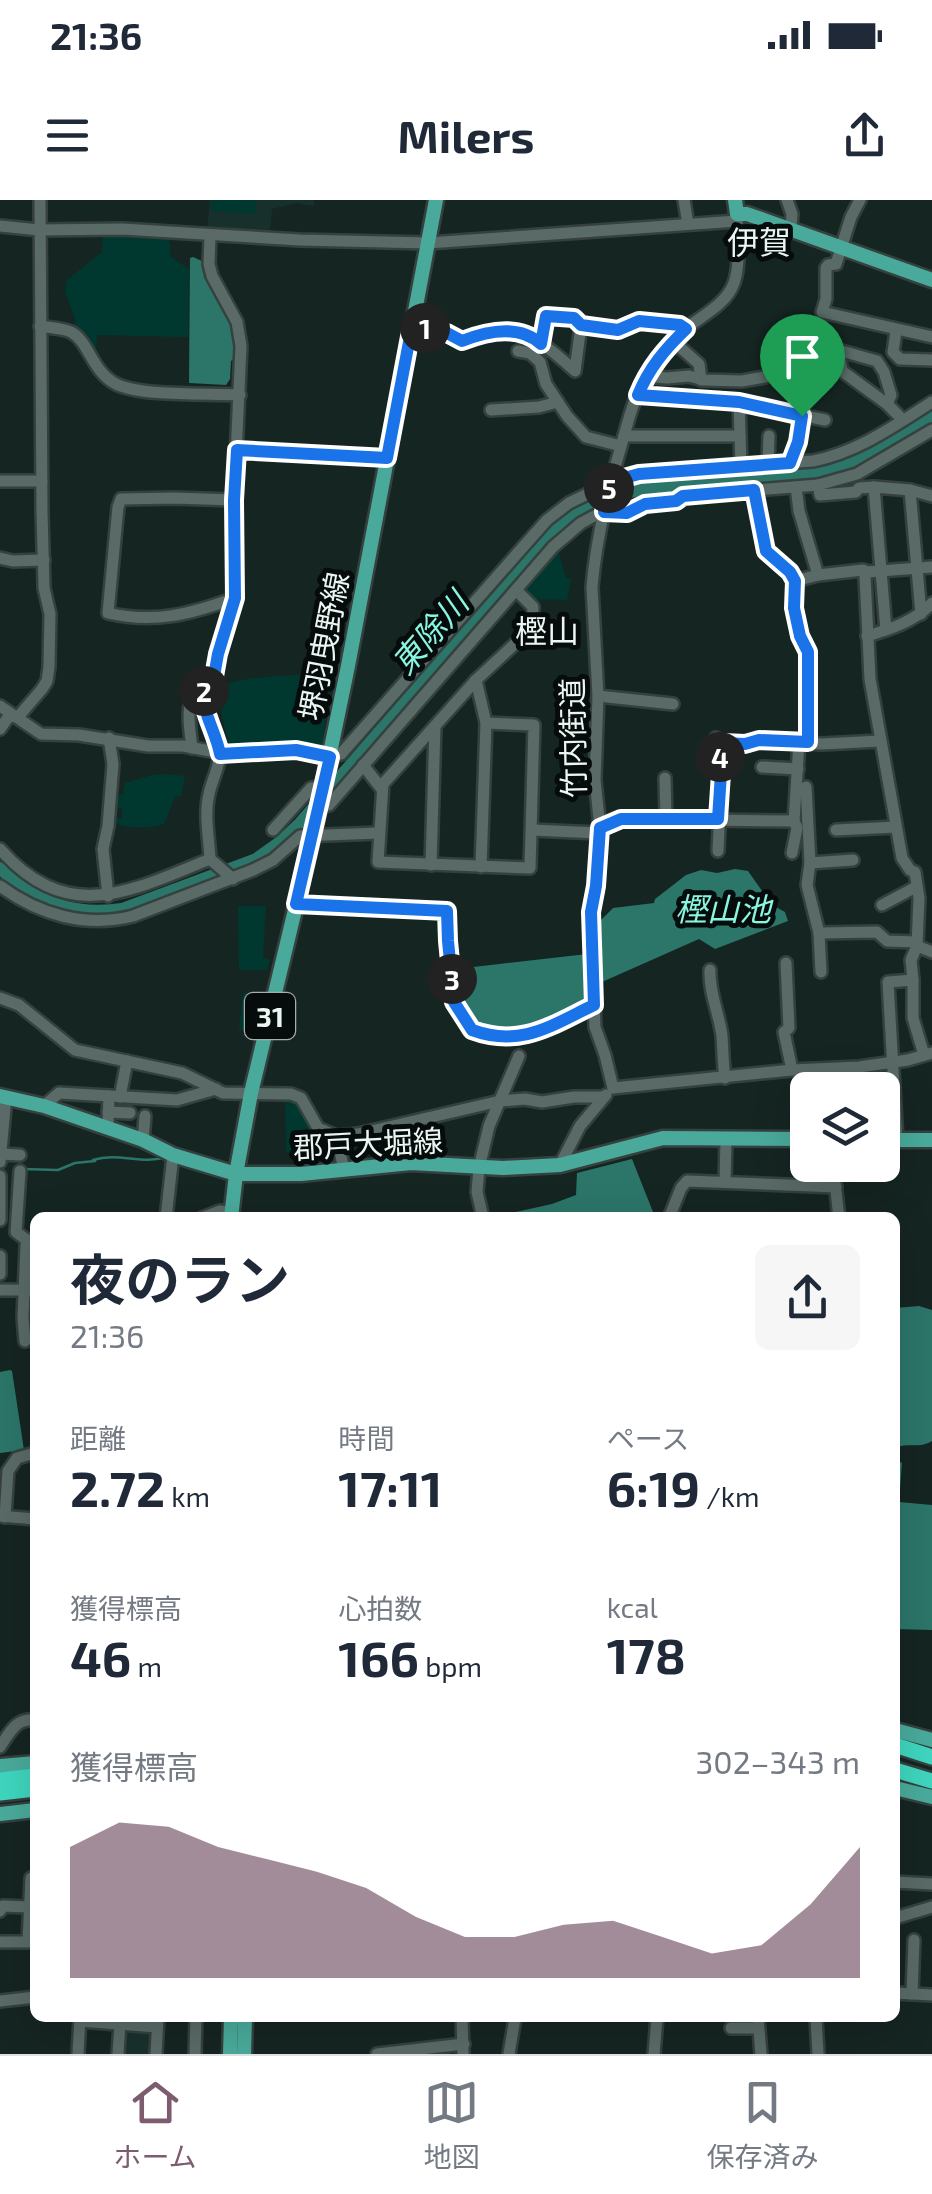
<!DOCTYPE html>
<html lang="ja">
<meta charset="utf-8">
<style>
body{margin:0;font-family:"Exo 2","Noto Sans JP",sans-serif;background:#f6f6f7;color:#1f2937;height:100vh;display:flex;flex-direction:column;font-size:38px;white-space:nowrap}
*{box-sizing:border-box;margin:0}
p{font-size:32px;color:#747a83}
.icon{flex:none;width:55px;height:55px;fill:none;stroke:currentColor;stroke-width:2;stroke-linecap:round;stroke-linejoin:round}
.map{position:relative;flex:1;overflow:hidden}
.panel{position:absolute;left:30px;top:1012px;width:870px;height:810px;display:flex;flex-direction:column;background:#fff;border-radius:15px;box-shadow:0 10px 40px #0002}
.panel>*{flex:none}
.controls{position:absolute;left:790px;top:872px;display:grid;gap:20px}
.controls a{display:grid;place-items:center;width:110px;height:110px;border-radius:15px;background:#fff;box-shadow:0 10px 40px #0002;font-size:50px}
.pin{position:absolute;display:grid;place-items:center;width:85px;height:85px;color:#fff;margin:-102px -42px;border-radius:50% 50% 50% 0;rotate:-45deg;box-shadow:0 0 10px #0007}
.pin .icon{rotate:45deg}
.km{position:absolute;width:50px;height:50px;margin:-25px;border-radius:50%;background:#222;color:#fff;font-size:28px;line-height:50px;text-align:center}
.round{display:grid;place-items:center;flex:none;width:105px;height:105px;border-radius:15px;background:#f6f6f7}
.head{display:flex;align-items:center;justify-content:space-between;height:170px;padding:0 40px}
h1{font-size:55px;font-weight:700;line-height:75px}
.stats{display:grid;grid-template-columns:repeat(3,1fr);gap:15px;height:170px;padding:10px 40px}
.stats div{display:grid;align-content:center}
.stats b{font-size:50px;font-weight:700}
.stats small{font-size:28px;font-weight:400}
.stats p{font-size:28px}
.chart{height:280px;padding:20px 40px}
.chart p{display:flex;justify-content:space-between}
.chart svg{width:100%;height:180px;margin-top:10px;fill:#7d5c6f;opacity:.7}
.status{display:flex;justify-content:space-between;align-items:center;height:70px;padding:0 50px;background:#fff;direction:ltr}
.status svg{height:28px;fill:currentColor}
header{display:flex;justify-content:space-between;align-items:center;height:130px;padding:0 40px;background:#fff;font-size:45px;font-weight:700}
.tab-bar{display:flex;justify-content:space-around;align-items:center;height:140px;border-top:2px solid #e0e1e3;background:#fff;font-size:28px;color:#747a83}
.tab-bar a{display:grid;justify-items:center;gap:5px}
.tab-bar .active{color:#7d5c6f}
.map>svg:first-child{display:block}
</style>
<div class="status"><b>21:36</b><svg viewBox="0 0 49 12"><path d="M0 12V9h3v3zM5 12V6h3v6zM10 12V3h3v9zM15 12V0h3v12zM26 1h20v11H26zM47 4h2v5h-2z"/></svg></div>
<header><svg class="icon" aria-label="menu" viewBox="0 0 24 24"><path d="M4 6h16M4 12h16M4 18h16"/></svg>Milers<svg class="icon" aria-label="share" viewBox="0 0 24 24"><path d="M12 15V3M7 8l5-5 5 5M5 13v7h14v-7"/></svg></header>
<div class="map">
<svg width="932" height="1854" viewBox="0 0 932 1854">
<rect width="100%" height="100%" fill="#152522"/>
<g fill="#18302c">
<polygon points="210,0 314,0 314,6 296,3 272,9 270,30 273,35 207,29"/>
<polygon points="122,1830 153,1830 152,1854 120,1854"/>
</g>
<g fill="#003830">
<polygon points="212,0 256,0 255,14 211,11"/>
<polygon points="116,33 169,39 171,57 189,69 188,137 97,135 96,153 74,125 76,122 65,91 67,80 102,52 103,34"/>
<polygon points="558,350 566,378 571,379 567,400 531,399 524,393 524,388"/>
<path d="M311,474L322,476L326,519L322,545L315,544L309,549L228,552L229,545L216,490C234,476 287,476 311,474Z"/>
<path d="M165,574L185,576L181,596L175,597L164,624C150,629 123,629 110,621V619L122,618V608L111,607L112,595H123L125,583L152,575Z"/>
<polygon points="238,706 266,706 263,758 270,759 267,770 239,770"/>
<polygon points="243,793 265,794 256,833 239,830"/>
<path d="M285,896L293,897L331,938C315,943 302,953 286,953Z"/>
</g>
<g fill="#2c7569">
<polygon points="193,57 204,62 232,125 236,156 231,161 230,179 226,185 189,183 190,58"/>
<polygon points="735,669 748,671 772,705 785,712 788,721 715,749 699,739 602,782 601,720 613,708 654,703 655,699 686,675 701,670 717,673"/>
<path d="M587,754L591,800C548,826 525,842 473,826L458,800L456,769Z"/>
<polygon points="632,959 655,1017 488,1018 552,1004 576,995 577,973"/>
<path d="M919,1106L932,1110V1241C920,1249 906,1242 895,1248V1108Z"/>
<polygon points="10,1170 12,1171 24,1250 0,1253 0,1172"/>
<polygon points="895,1259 902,1263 899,1302 932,1305 932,1430 895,1429"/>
</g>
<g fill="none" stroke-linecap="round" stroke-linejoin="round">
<path stroke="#2c7569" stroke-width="2.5" d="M22,969L58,970L75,963L95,961L93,960C119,952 141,965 167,957"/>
<path stroke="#2c7569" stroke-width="12" d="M0,668C32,702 76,716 122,709L256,659L280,642L300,623L550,335L581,310L609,297L648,288L816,272L852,262L932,217"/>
<g stroke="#35413e" stroke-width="16">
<g id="minor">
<polyline points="684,0 688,24"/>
<polyline points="787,0 792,14 791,29"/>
<polyline points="860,0 851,17 836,64 828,65 826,68 826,99 822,112 932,137"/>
<polyline points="0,26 39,30 122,29 300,40 428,43 737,21"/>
<path d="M210,36L209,64L212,76L237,122L241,146L234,300L235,398L218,454L213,482C189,501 215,523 219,547C222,563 212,579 209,594C204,614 209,638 210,659L233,679"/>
<path d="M40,126C50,128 62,128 71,132C89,141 92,172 116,184C143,197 208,193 240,195"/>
<path d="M412,126L447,133L462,141C516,120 535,135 575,171L581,125"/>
<polyline points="896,131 893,152 900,159 932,160"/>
<polyline points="797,138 801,153 811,156 829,149 838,150 877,161 884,172 891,195 887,204"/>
<polyline points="780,140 811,135"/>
<polyline points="673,141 699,164 701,180"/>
<polyline points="541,144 546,116 574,118 581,125 618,130 639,121 680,125 686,129"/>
<polyline points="838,150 842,171 887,204 903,220"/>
<polyline points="518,151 530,153 540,162 546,184 567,216 586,237 621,246"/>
<polyline points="646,176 667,178 689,176 704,180 742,181 765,177"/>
<polyline points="638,195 739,202 825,220"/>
<polyline points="739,202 741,266"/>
<polyline points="491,210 539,207 558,202"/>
<polyline points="624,236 740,236"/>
<polyline points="237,250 387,258"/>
<path d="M790,263C800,235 803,208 803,178"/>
<polyline points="768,265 769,236"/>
<polyline points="0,281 42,281"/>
<polyline points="818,285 820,295 856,292 859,288 874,287"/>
<polyline points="796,287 799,311 818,375"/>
<polyline points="754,290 766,351 791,372 795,381 794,408 800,436 808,453 808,542"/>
<polyline points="910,290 921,414"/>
<path d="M234,300L174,298L121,299L118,307L108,413C154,424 191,414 235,398"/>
<polyline points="0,358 13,361 44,360"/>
<polyline points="867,372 865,376 870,479 902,658 910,670 915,672 919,698 917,746 911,760 913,780 888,782 897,940"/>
<polyline points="795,381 818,375 863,370 867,372 932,367"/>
<polyline points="886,430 874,287 910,290 932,296"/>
<path d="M867,436C891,429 915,421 932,403"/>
<polyline points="476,480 486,523 481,667"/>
<polyline points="598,496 673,504"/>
<path d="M0,506L41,534L79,535L148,546H183L221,553L296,550L330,557L341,554L523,347L547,320L569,303L610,283L639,273L813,261C858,252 894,226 932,202"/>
<polyline points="486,523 534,525 530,668 378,662 383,584 476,480 532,428 533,407 516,390"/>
<polyline points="0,529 9,516 18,517 42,489 47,481 49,467 50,414 44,388 42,312 40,0"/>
<polyline points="716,538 723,543 745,544 759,540 822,544 880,541"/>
<path d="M192,548C188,516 183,490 215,471"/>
<polyline points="363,565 381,588"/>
<polyline points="762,567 798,569"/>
<polyline points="665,578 666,619"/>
<polyline points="806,587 810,663 807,685 819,733 877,732 887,741 917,742"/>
<polyline points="319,606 329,605 553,347 581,323 598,314 604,312 627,313 645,305 676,301 683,296 818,285 857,274 932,230"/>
<polyline points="600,628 621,619 794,621"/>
<polyline points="273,630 311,588 323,587"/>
<polyline points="532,630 599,633"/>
<polyline points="836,630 896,627"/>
<path d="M0,649C68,726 131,691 210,659"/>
<polyline points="718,651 723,543"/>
<polyline points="792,653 797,628 794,621 799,542"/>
<polyline points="810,663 853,660"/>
<polyline points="431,665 435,526"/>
<path d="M0,686C39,715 86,728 133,716L253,670L273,660L300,636L379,633"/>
<polyline points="108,696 103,649 108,626 113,564 109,538"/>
<polyline points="297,704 447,711 454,802 472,830 498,837 516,837 537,833 594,805"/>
<polyline points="882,705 916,687"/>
<polyline points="819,733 821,772"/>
<polyline points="917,746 932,752"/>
<polyline points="786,763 789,828 784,832 792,870"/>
<path d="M710,770C709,793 719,813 722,836C723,850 723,864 725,878"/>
<polyline points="913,780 913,818 924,855"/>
<polyline points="0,798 19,805 75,850 182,873 223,893 291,894 301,898 318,928 337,936"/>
<path d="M613,888L605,855L595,827L591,712L596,686L600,628L595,580L598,496L592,387C596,338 608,290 622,243C628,221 634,198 645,178C655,159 669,144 684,130C701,116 726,105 734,83C741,63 737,36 737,14"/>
<polyline points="613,888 792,870 859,867 908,860 932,853"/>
<polyline points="120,897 127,861"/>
<polyline points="44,906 59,893 177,900 216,889"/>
<polyline points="108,912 130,913"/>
<polyline points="105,927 108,921 109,896"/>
<polyline points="143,940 145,916"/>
<polyline points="0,954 20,955"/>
<polyline points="0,962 6,897"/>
<polyline points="560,965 580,926 606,895"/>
<polyline points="833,965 839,1018"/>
<polyline points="20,971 16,1032 28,1041"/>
<polyline points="344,971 337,936 358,934 500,901 525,899 542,902 574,897 603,897"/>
<polyline points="0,976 0,1020"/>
<polyline points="725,982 726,939"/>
<polyline points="166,1018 173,955"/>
<polyline points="202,1018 220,1011 231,1012"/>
<polyline points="483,1018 477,992 479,968 489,926 519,856"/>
<polyline points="669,1018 681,988 687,981 836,987"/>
<polyline points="0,1056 0,1074"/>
<polyline points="0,1090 35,1090"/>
<polyline points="25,1141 23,1118 26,1045 28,1041 35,1038"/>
<polyline points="0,1316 35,1319"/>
<polyline points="5,1317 8,1271 17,1258 35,1253"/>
<path d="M0,1547C10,1532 16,1518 35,1520"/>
<polyline points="895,1682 932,1684"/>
<polyline points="0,1711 3,1706 29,1707"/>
<polyline points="895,1718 932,1707"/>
<polyline points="0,1742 28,1742 31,1678 35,1678"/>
<polyline points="895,1793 932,1795"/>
<polyline points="912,1794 914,1740"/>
<polyline points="0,1801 35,1797"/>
<polyline points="462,1818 463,1854"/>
<polyline points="758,1818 761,1854"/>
<polyline points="816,1818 818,1854"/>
<polyline points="80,1821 157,1827"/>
<polyline points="731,1828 758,1828"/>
<polyline points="78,1854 80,1818"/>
<polyline points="118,1854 120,1824"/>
<polyline points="156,1854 158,1818"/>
<polyline points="195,1854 196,1818"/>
<polyline points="377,1854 464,1844"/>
<polyline points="509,1854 515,1818"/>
<polyline points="654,1854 657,1818"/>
</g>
</g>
<g stroke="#35413e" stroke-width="19">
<g id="major">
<polyline points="735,0 737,14 747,14 767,21 932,80"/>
<polyline points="0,896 44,906 143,940 173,955 236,974 301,974 411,963 503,968 560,965 663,938 808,939"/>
<polyline points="882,940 932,940"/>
<polyline points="231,1018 236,974 251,893 313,635 348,466 436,0"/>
<polyline points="895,1530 932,1540"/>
<polyline points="0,1566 35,1563"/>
<polyline points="895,1588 932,1597"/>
<polyline points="0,1614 35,1610"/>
<polyline points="230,1854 231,1818"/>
<polyline points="244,1854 245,1818"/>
</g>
</g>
<g stroke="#35413e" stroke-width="20">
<g id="highway">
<polyline points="895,1545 932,1557"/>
<polyline points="895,1570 932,1581"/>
<polyline points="0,1580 35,1576"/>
<polyline points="0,1593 35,1589"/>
</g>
</g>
<use href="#minor" stroke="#596a67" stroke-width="11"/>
<use href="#major" stroke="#49aa9b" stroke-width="14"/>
<use href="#highway" stroke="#3fd5be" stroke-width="15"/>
</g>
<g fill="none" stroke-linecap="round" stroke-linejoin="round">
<g stroke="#fff" stroke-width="20">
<path id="route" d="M546,116L574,118L581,125L618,130L639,121L680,125L686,129C665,149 649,168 638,195L739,202L802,216L798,242L790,263L639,274L610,282L604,312L627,313L645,304L676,301L683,296L754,290L766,351L790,372L795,381L794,408L800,436L808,452V542L759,540L745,544L723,543L718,619H621L600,628L596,686L591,712L594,805C552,825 521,848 472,830L454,802L448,741L447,711L296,704L330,557L296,550L220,554C216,532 200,508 204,490L213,482L218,454L235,398L234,300L237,250L387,258L412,126L447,133L462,141C487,131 519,124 541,144Z"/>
</g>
<use href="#route" stroke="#1a73e8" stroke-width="12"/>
</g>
<g text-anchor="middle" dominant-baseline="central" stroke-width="10" stroke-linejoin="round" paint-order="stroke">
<rect fill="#060c0b" stroke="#a6afad" stroke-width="2.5" x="245" y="793" width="50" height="46" rx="8"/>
<g font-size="28" font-weight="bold" fill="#ebf5f2">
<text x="270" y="816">31</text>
</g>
<g font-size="30" fill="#ebf5f2" stroke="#060c0b">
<text transform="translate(323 446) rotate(-79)">堺羽曳野線</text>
<text transform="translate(572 538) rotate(-91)">竹内街道</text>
<text transform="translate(368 943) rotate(-3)">郡戸大堀線</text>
</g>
<g font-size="32" fill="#ebf5f2" stroke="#060c0b">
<text x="759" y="41">伊賀</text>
<text x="547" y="430">樫山</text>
</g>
<g font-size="32" font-style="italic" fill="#89f6e2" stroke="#060c0b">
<text transform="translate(429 432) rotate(-49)">東除川</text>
<text x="723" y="708">樫山池</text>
</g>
</g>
</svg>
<div class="controls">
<a><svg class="icon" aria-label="layers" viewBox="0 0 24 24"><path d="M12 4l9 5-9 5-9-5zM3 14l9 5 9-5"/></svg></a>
</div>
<div class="pin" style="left:802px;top:216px;background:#1e9e55"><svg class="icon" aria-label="arrive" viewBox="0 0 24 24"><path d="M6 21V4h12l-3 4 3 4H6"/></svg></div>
<b class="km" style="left:425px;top:128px">1</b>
<b class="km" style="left:204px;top:491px">2</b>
<b class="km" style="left:452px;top:779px">3</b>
<b class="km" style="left:720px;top:557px">4</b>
<b class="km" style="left:609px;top:288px">5</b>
<section class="panel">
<div class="head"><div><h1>夜のラン</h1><p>21:36</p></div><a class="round"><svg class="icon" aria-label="share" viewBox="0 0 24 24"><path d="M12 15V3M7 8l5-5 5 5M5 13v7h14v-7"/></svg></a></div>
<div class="stats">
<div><p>距離</p><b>2.72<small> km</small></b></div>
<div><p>時間</p><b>17:11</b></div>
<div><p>ペース</p><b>6:19<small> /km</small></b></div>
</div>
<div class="stats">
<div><p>獲得標高</p><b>46<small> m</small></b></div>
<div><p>心拍数</p><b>166<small> bpm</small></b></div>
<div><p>kcal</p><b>178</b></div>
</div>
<div class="chart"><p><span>獲得標高</span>302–343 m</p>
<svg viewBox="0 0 160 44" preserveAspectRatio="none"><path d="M0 44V12L10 6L20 7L30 12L40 15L50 18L60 22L70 29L80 34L90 34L100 31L110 30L120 34L130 38L140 36L150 26L160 12V44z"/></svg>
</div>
</section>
</div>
<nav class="tab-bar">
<a class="active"><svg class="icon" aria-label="home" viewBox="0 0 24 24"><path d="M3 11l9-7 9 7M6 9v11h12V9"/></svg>ホーム</a>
<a><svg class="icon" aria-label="map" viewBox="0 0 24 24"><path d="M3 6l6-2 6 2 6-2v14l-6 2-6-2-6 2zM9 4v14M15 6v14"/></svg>地図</a>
<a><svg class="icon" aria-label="saved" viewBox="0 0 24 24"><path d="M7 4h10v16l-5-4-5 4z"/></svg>保存済み</a>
</nav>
